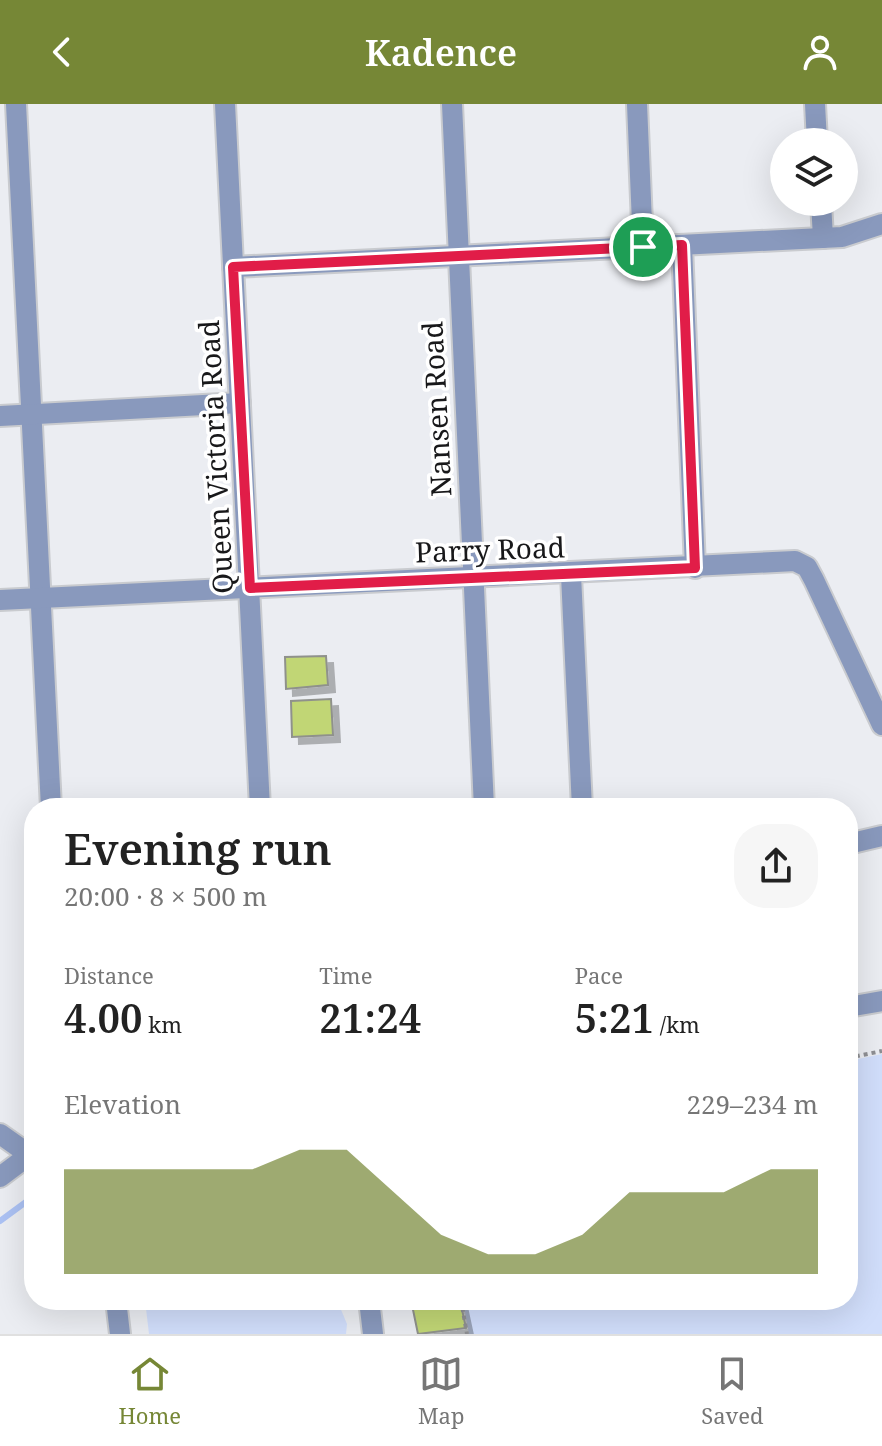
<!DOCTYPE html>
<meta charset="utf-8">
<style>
body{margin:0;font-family:"Noto Serif",serif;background:#f6f6f6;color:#222;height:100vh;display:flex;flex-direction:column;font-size:30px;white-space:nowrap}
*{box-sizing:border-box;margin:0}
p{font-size:26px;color:#767676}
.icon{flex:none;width:44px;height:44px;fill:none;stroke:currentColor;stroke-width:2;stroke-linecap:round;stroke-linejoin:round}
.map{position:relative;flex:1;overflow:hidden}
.drawer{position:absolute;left:24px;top:694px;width:834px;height:512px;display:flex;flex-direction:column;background:#fff;border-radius:32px;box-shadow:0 8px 32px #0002}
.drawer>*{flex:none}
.fabs{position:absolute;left:770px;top:24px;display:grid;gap:16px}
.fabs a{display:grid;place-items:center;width:88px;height:88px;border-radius:50%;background:#fff;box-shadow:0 8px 32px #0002;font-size:40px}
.pin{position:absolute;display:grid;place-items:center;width:68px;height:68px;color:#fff;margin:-34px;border:4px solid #fff;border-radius:50%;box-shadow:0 2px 8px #0007}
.round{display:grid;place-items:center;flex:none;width:84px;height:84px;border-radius:32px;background:#f6f6f6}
.head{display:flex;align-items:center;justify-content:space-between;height:136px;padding:0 40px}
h1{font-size:44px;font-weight:600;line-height:60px}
.figures{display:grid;grid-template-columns:repeat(3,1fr);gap:12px;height:136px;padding:8px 40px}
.figures div{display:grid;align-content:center}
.figures b{font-size:40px;font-weight:600}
.figures small{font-size:22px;font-weight:400}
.figures p{font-size:22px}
.chart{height:224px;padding:16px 40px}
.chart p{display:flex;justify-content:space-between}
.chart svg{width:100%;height:144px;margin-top:8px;fill:#768736;opacity:.7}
header{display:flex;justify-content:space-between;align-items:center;height:104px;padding:0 40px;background:#768736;color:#fff;font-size:36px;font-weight:600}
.dock{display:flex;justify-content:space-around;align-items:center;height:112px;border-top:2px solid #e0e0e0;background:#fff;font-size:22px;color:#767676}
.dock a{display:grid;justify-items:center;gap:4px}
.dock .on{color:#768736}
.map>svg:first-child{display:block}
</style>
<header><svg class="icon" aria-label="back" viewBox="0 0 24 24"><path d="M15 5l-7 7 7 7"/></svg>Kadence<svg class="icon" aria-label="person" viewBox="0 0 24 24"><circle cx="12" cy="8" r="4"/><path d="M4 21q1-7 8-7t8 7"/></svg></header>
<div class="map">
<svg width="882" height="1230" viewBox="0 0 882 1230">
<defs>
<filter id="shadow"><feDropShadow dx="7" dy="7" stdDeviation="0" flood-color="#0004"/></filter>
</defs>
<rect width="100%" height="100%" fill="#ebedf2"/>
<g fill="#d1defb">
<polygon points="882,950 882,1230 469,1230 463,1196 848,1196 848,957"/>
<polygon points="145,1196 337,1196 347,1220 346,1230 149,1230"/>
</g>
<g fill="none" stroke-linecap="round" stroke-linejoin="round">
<polyline stroke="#acc2f4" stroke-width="6" points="0,1117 34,1092"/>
</g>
<g fill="#c1d675" stroke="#8f918c" stroke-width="2" filter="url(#shadow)">
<polygon points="326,552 328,581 286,585 285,553"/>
<polygon points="331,595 333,631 292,633 291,597"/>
<polygon points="411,1196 460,1196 466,1224 418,1230"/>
</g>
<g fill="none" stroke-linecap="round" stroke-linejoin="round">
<g stroke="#c9cbcf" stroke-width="24">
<g id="minor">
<polyline points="16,0 51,704"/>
<polyline points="225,0 260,704"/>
<polyline points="452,0 484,704"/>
<polyline points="637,0 643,143"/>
<polyline points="815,0 817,38"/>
<polyline points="821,98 823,134"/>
<polyline points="682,141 695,464"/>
<polyline points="233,163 842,133 882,120"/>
<polyline points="0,312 240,299"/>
<polyline points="571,471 582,704"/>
<polyline points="0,496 795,457 807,463 814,476 882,621"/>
<polyline points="848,740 882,732"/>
<polyline points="848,903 882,897"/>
<polyline points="0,1030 34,1054"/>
<polyline points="0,1073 28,1052"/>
<polyline points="116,1196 120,1230"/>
<polyline points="369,1196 373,1230"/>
</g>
</g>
<g stroke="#8e8f93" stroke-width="4" stroke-dasharray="4 4" stroke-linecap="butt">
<polyline points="848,954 882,947"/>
<polyline points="461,1196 467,1230"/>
</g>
<use href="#minor" stroke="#8999bd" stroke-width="20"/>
</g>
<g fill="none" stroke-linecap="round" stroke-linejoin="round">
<g stroke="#fff" stroke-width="16">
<polygon id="route" points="682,141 695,464 250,484 233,163"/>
</g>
<use href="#route" stroke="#e11d48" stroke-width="10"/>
</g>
<g text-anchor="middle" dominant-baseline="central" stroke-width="7" stroke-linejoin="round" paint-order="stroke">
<g font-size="28" fill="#18181a" stroke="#fff">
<text transform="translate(436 305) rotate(-93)">Nansen Road</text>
<text transform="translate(215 353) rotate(-93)">Queen Victoria Road</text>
<text transform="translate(490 445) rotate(-2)">Parry Road</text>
</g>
</g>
</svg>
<div class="fabs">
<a><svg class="icon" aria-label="layers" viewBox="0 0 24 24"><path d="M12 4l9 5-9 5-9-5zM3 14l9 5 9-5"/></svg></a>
</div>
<div class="pin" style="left:643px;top:143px;background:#1e9e55"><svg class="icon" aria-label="arrive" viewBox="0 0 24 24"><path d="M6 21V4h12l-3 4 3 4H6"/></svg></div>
<section class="drawer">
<div class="head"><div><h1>Evening run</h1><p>20:00 · 8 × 500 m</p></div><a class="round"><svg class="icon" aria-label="share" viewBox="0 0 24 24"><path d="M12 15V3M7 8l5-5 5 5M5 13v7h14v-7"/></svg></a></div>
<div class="figures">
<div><p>Distance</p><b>4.00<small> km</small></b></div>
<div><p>Time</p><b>21:24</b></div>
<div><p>Pace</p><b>5:21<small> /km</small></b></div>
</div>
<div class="chart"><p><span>Elevation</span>229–234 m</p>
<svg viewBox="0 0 160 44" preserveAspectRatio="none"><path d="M0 44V12L10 12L20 12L30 12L40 12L50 6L60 6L70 19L80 32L90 38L100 38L110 32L120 19L130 19L140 19L150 12L160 12V44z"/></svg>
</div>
</section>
</div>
<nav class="dock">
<a class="on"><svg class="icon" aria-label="home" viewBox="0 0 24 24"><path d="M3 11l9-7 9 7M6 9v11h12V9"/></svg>Home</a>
<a><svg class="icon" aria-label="map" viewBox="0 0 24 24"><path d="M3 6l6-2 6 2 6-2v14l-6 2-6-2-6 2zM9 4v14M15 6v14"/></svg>Map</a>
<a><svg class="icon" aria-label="saved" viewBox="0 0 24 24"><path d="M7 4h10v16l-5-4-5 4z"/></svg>Saved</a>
</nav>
